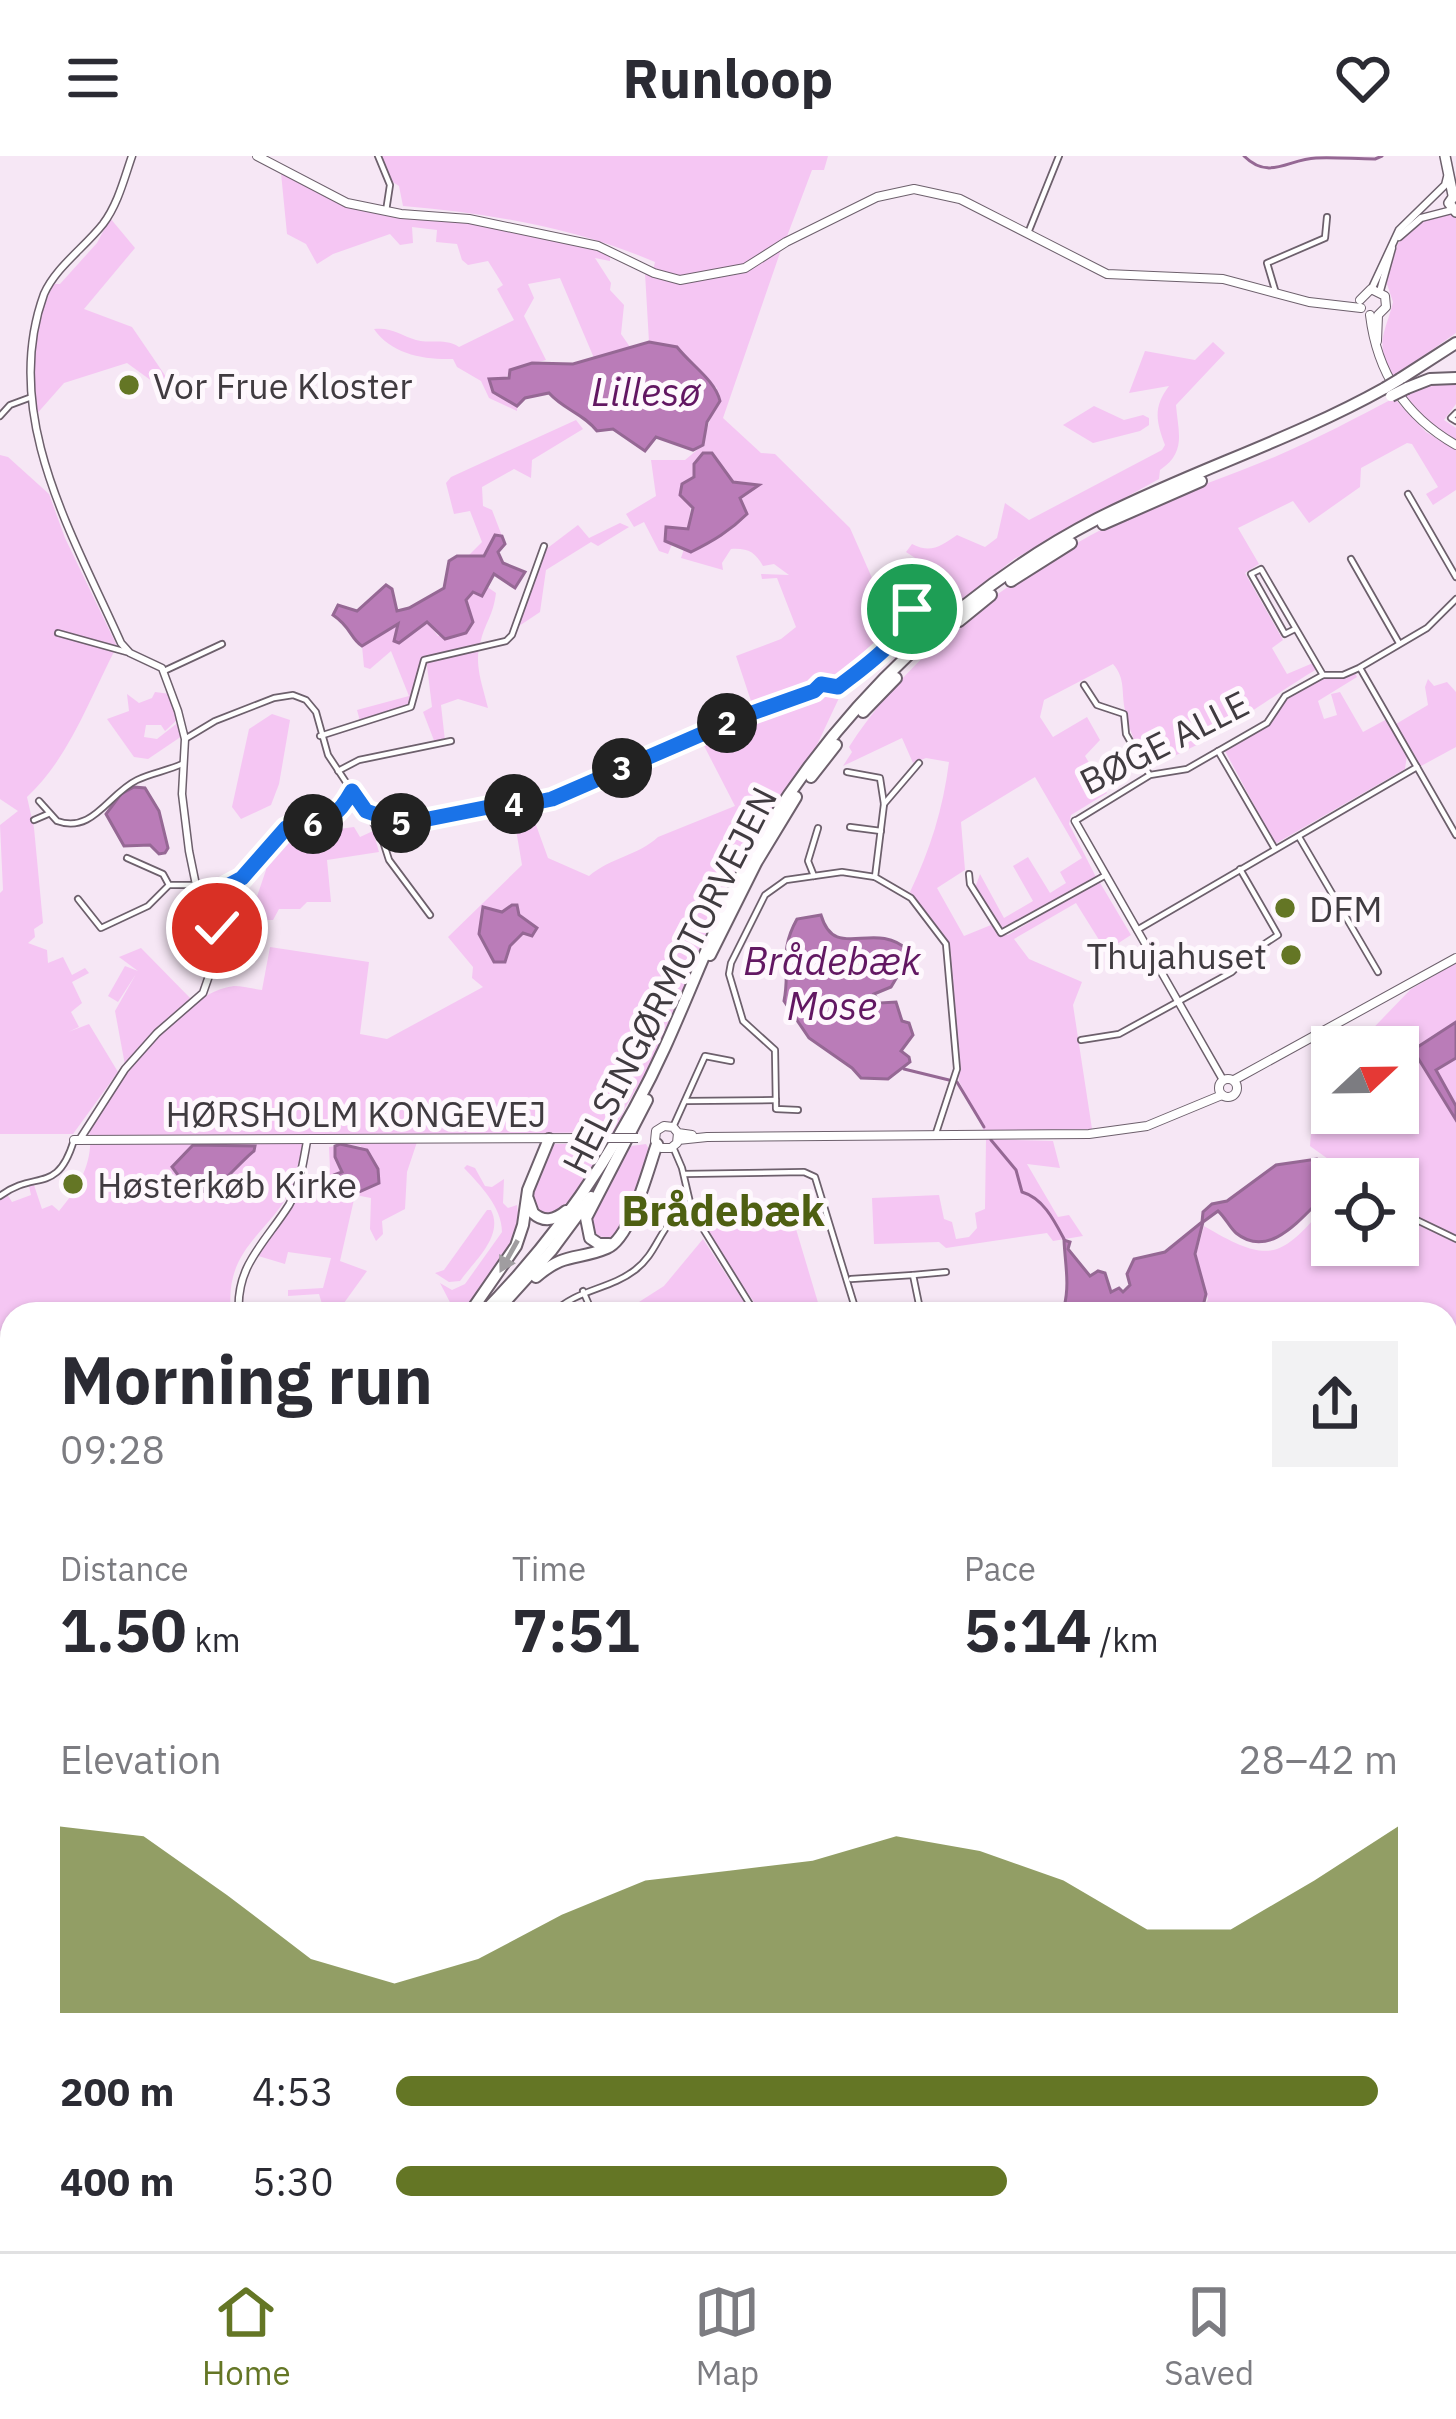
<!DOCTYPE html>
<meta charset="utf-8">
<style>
body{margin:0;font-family:"IBM Plex Sans",sans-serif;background:#f2f2f3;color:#2b2b33;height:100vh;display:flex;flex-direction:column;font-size:45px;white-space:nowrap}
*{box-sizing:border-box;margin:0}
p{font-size:39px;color:#7c7c81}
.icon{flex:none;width:66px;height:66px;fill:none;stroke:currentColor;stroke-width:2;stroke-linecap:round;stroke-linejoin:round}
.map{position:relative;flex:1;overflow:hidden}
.panel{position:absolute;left:0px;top:1146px;width:1458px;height:951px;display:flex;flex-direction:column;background:#fff;border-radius:36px 36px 0 0;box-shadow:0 3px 9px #0004}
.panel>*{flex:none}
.needle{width:78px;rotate:68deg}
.fabs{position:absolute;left:1311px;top:870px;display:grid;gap:24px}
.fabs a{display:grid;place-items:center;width:108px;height:108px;border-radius:0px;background:#fff;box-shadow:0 3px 9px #0004;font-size:60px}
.pin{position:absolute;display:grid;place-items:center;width:102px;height:102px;color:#fff;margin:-51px;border:6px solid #fff;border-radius:50%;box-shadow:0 3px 12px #0007}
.km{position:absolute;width:60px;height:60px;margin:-30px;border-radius:50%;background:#222;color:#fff;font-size:33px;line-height:60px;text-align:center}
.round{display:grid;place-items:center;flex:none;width:126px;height:126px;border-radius:0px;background:#f2f2f3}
.headline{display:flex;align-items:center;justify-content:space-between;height:204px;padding:0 60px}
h1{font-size:66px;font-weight:700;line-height:90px}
.metrics{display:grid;grid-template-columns:repeat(3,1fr);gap:18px;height:204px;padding:12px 60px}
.metrics div{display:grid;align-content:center}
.metrics b{font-size:60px;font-weight:700}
.metrics small{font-size:33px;font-weight:400}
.metrics p{font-size:33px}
.chart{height:336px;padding:24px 60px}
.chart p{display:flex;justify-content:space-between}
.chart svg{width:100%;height:216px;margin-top:12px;fill:#647625;opacity:.7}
ul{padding:0 60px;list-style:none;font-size:39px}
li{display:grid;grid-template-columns:192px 144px 1fr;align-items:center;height:90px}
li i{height:30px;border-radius:15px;background:#647625}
header{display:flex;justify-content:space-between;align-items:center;height:156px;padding:0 60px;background:#fff;font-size:54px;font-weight:700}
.dock{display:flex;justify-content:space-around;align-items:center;height:168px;border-top:3px solid #e1e1e2;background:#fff;font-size:33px;color:#7c7c81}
.dock a{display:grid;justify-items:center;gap:6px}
.dock .selected{color:#647625}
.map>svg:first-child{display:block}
</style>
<header><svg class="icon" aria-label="menu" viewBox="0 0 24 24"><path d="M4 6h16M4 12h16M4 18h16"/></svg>Runloop<svg class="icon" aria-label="heart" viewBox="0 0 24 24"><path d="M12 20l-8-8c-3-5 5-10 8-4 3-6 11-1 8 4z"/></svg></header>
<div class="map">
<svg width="1456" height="2095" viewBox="0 0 1456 2095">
<rect width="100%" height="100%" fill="#f6e7f5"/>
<g fill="#f5c6f3" fill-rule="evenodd">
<path d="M377,0H828L824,14H812L786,83L742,111L681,122L653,115L655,106C576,72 489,57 403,50L399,30L384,20Z"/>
<path d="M281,17L356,53L392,61L474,68L610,97V105L595,102L611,127L610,134L624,149L621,178L630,191L594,202L560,122L528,128L534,142L524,160L546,204L510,214L506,222L490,223L493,236L517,250V255L489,242L481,225L457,211L453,203C424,204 391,198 374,173C392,171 400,179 416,184C432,188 445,182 459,191L514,164L497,133L503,129L488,105L468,109L462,104L457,88L436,86L437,74L412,71L413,87L400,89L390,78L333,98L317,108L306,88L287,78Z"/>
<path d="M1452,57L1456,60V177L1392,222C1375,183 1384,182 1393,146L1386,125L1398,87L1427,62Z"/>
<polygon points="110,62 135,92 84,153 132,171 175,234 167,236 127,207 64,227 34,261 27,192 53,128 60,128 97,87"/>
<path d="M782,91L723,262L761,297L775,298L850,372L876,431C905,441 922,434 947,417L929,411L906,396L912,388C931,398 941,390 957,379L985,391L997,382L1005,347L1029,364L1162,294L1165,289C1156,265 1153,251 1169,230L1129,237L1145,195L1195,204L1213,186L1225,197L1176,249C1178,276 1187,296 1160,314L1159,323L1014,403L918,480L914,489L896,501L870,509L839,542L816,591L779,648L710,773L658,896L625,952L616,976L326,980L304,990C301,1003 300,1018 294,1029C269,1079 224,1091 231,1157L12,1158V1174L0,1175V1043L7,1038L12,1046L31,1039L29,1030L34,1029L42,1053L52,1049L59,1055C81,1029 96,1001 88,968C116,928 183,835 234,830C242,830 254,833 262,834L270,791L369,806L360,878L387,883L483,831L472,822L473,811L448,781L522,709L513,656L532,658L548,702L589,720C610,702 639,699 658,681L735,650L699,580L755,557L736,500L781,483L796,471L777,422L762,423L761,418L789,419L774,408L763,410C755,396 748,392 731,393L722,407L723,414L681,402L684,393L692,396L739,342L757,329L733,326L725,312L694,321L688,374L665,385L672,388L668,398L659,395L644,366L634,371L626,358L656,340L651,304H685L703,289C707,267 717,253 717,232L692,211L677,191L649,186L645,117C695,137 738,115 782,91ZM193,989L254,996L231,1011L224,1027L186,1034L185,1026L172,1011Z"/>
<polygon points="1456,224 1456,248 1444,264 1456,272 1456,284 1426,265 1402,238 1419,230"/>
<path d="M1394,242L1426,276L1456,294V334L1433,349L1426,338L1438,331L1412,288L1407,287L1361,312L1360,331L1309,367L1293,345L1238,372L1259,408L1245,417L1283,484L1272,492L1287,518L1313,507L1317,513C1269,541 1198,598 1147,609C1136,591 1129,574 1125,554C1121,536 1126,523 1113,508L1044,544L1040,561L1053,581L1087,561L1100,584L1085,600L1107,637L1071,659L1069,668L1096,721L1006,774L1000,773L975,732L980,718L1004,762L1033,745L1013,710L1028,701L1050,737L1066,727L1060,716L1082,702L1035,621L961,666L965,714L937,732L964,780L991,769L998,777L1008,779L1099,725L1131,779L1106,795L1076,747L1014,783L1029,803L1082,826L1073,849L1092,973L984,975L959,925L949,787L910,736C930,694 943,653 949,606L926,602L913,607L902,582L843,610L852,596L849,591C915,489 1026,408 1135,357C1182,335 1232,319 1279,299C1318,282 1356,262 1394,242Z"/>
<polygon points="1094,250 1124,264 1143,259 1149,262 1149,269 1140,275 1093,287 1063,269"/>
<polygon points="576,264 583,273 532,304 531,322 514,313 482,331 483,350 492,354 502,380 495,379 484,401 469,399 482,386 470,355 454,358 446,327 451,321"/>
<path d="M0,299L8,301L49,338L65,382L117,490C89,543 70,601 27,641L34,672L43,767L34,773L35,781L28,787L47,794L48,807L63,801L72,819L85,812L89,817L72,826L82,847L71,856L79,871L68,876L89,868L118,916L73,978H0V737L3,734L0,669L18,655L0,643Z"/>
<polygon points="620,367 629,371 598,390 591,386 546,414 540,456 516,472 541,397 578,369 589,382"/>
<path d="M486,430L496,437C493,460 486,465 481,484C473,507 483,530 488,552L458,543L441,549L445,585L435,587L423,556L432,551L426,502L410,550L360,565L357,554L409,540L391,495L370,513L364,511L362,490L393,469L427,466L438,480L473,467L466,444L473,435L482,440Z"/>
<polygon points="1355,517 1357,521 1318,545 1324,563 1337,559 1331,538 1340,536 1363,576 1387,563 1407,599 1405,613 1275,688 1225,595 1273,565 1285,543 1322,523"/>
<polygon points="1428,523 1434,530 1447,526 1456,536 1456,591 1421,610 1396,568 1428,549 1425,531"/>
<polygon points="155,536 170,538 178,563 165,575 161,569 146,569 144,581 157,583 180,565 182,580 148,603 134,601 107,563 129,555 127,538 139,547 152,542"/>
<polygon points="272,558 290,564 279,628 271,649 241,663 232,651 249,573"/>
<polygon points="354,671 360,681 373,675 379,696 327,704 331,746 307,746 300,753 279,753 273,764 249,764 266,714 262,698 281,679 309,683 309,677"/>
<polygon points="141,792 192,844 165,865 125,909 115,855 136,818 118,846 108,840 125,810 138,815 119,801"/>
<polygon points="1456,807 1456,1081 1398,1053 1398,1023 1356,1023 1310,990 1311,976 1322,971 1326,938 1332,924 1332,957 1398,957 1398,891 1355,891 1411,833"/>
<polygon points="986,983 1053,985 1060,1012 1027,1008 1058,1061 1069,1059 1083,1080 1053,1085 1047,1077 946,1092 939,1086 874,1088 872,1042 939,1039 944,1063 952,1066 956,1083 969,1081 977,1072 975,1057 985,1053"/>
<path d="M417,986L407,1016L405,1053L382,1065L383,1078L376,1085L370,1073L371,1042L355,1039L340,1105L367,1115L336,1158H325L319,1138L288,1140V1134L323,1132L331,1102L288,1096L285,1108L255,1099L289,1054L306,1023L321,1029L330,1013L329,991L335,990C335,1007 343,1016 342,1035L361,990L340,988Z"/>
<polygon points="610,987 574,1042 548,1060 538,1056 530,1043 549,992 555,988"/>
<polygon points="646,988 651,997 629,1055 615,1082 594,1080 590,1061 631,990"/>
<path d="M467,1009L475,1012L485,1030L492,1031L504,1023L503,1047L508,1052L517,1049C517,1055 520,1061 520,1067C519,1094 479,1139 461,1158H456L440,1127L452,1134L465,1128L502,1076C502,1051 480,1029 464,1012Z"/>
<path d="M1332,1042V1089H1398V1059L1456,1087V1250L1446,1252V1158H1202L1208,1143L1196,1099L1204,1070C1273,1111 1282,1101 1332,1042Z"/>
<polygon points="745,1053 790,1053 819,1150 794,1158 763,1158 737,1123 709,1075"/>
<path d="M487,1054H491C504,1080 475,1104 460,1125L449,1126L435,1117L444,1114Z"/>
<polygon points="703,1083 752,1158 631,1158 628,1153 664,1130"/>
<polygon points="1456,1337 1456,2095 1063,2095 1063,2085 1101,2085 1123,2092 1127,2085 1446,2085 1446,1339"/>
</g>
<g fill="#ba7cb8" stroke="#956894" stroke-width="3">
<path d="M649,186L677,191C691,209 715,224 720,245L707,266L703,289L693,294L656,281L645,295L613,273L597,275C583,257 564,254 549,237L525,242L517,250L493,236L489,223L509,222L510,214L532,207L573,208Z"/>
<path d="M703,297H712L733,326L759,329L740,342L747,358C730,375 713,385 691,396L665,385L666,371L688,373L693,352L680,339L682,328L694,321V308Z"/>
<path d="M495,379L502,380L505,388L498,396L503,407L525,416L515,432L494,418L482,440L473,436L466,444L473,466L466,477L445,483L427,466L399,487L394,485L398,468L362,490C350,482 351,471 333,459L338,449L357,455L386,429L392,433L397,455L409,452L444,432L449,405L457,400H484Z"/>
<polygon points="134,631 145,632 159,655 168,692 165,697 159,698 150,689 124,690 106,658 121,638"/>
<polygon points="512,749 517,749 519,759 537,772 532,780 523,777 510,790 505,806 494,806 479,778 483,751 502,756"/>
<path d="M821,759C835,807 874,762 909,795L889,818L897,821L891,831L874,838L880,847L896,846L902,865L909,867L913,879L901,895L909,901L910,906L888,923L861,922L852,912L809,882L784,845C791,810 778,797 797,763Z"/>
<polygon points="1456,866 1456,902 1436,914 1456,950 1456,964 1413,894"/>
<polygon points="340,988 367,994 378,1013 379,1027 352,1039 331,1029 334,1019 342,1016 335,1001 335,990"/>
<path d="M193,989L255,990L254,995C242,1004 217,1034 210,1035C204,1036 197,1035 191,1037L172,1011Z"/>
<path d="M1317,1003L1332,1010L1335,1022L1332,1033C1307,1053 1273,1107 1236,1077C1230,1072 1225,1061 1218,1055L1203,1066L1195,1098L1206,1138L1201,1158H1068L1064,1151C1070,1128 1065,1108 1064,1084L1070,1086L1068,1093L1090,1120L1098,1115L1105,1117L1111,1136L1119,1132L1123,1136L1130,1129L1127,1118L1134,1103L1165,1096L1202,1066L1203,1056L1212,1048L1227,1045L1276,1009Z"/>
</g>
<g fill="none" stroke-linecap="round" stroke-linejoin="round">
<g stroke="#956894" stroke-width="3">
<path d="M1244,0C1269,25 1288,3 1316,2C1335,1 1355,3 1375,3L1382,0"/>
<polyline points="904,913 949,924"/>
<polyline points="957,926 984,971"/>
<path d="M991,984L1016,1014L1022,1036C1043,1042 1054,1064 1064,1083"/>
</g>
<g stroke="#6d606c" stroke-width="8">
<g id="minor">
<polyline points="378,0 390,29 386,55"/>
<polyline points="1028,77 1059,0"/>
<polyline points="1275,134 1267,107 1325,82 1327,61"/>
<polyline points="1456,257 1451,262 1456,265"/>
<polyline points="0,260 10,249 29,242"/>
<polyline points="1408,338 1456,421"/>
<polyline points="1351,403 1399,487"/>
<polyline points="1295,473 1285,478 1251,418 1261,413 1323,519"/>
<polyline points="58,477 130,497"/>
<polyline points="1360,512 1456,679"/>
<polyline points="164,515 222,488"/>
<polyline points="1084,529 1097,549 1124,558 1126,578 1149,618"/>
<polyline points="320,580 411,551 424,504 506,485 512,479 544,390"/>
<polyline points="185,583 215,565 274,542 293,539 306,544 316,556 328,599 381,679 389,704 430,759"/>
<polyline points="1218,595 1275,693"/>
<polyline points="919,607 884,648 875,721 911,742 946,788 957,913 936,977"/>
<polyline points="338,615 359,604 451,585"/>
<polyline points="847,616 880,622 884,648"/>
<path d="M39,645L57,665C93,678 108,638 137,624C151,617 167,615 182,608"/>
<polyline points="366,655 403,667 504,648 552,643 741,561 814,535 821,528 839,531 906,470 915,434"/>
<polyline points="34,664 48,658"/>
<polyline points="1075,665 1150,619 1187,613 1267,567 1285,540 1323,519 1343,519 1359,512 1427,472 1456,443"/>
<polyline points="850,671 881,675"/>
<polyline points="1299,681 1378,816"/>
<polyline points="127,702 163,718 169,729 196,729"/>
<polyline points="969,718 970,728 1001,777 1106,719"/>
<polyline points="814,720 808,705 818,672"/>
<polyline points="78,743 101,772 148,750 169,729"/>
<path d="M205,743L241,722L286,672C321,658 330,676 352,635"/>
<polyline points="1137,774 1417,611"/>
<polyline points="1081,884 1119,878 1232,816 1252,796 1278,779 1240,713"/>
<polyline points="686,945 776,944"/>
<polyline points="798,954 776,953 775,894 743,865 729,818 731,807 765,739 786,724 842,716 875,721"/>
<polyline points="673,971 705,900 731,905"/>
<polyline points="673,991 682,1012 692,1055 756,1158"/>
<polyline points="1336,1009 1353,1023"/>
<polyline points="684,1018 804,1016 815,1021 857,1158"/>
<path d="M0,1040C36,1013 57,1040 74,984"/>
<polyline points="1398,1055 1456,1083"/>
<polyline points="913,1119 946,1116"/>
<polyline points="851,1123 913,1119 921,1158"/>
<polyline points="583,1135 593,1158"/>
<path d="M552,1158C576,1133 609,1134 635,1114C660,1095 659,1067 689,1050"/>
<polyline points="1446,1334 1456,1332"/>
</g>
</g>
<g stroke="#6d606c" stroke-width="9">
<g id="tertiary">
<polyline points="1399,81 1421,62 1452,54"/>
<polyline points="1372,132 1399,74 1445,29 1447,21"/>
<polyline points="1380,135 1392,92"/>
<polyline points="1075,665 1223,924"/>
<path d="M80,983L125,913L157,877L203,837L219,791L217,772L196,729L189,695L182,638L185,583L178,555L162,512L130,497L121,487C73,379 0,259 44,138C56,111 84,92 103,68C118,48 124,23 132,0"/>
<path d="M239,1158C235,1110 265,1087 289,1049C300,1030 303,1007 307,985"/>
<polyline points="0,1544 4,1553 2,1678 12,1712"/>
<polyline points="769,2085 778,2095"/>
<polyline points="291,2095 293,2085"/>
</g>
</g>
<g stroke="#6d606c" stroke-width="10">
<g id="secondary">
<polyline points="257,0 347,47 401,58 469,63 598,90 654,117 680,124 745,112 786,86 877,41 914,33 960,43 1107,118 1223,123 1309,146 1361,152"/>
<polyline points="1360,144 1371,133 1385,140 1386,151 1378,159 1377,185"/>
<path d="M1370,159C1377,217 1405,260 1456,289"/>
<circle cx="1228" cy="932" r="9"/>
<polyline points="1234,924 1456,802"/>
<polyline points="678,977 677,987 671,992 661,992 655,985 656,975 664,970 673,971 678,977 692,979"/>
<polyline points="74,984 605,982"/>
<polyline points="678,984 707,981 1089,978 1147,970 1222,939"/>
</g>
</g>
<g stroke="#6d606c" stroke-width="12">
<g id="primary">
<polyline points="1445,0 1453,39"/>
<polyline points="1456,37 1449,47 1456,56"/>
</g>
</g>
<g stroke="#6d606c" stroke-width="14">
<g id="motorway">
<polyline points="1400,223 1456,187"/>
<polyline points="1407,232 1430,223 1456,222"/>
<polyline points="1103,368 1201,325"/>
<polyline points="1011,425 1071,387"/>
<polyline points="959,465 991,439"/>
<polyline points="863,556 896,522"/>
<polyline points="811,621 836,589"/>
<polyline points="710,799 756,707 796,641"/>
<path d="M528,1043L533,1057C544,1067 555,1064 566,1055"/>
<polyline points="609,1088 599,1088 590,1082 586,1062 647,944"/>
<path d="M536,1121C566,1095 577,1105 607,1092C631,1082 648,1013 657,988"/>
<polyline points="469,1158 516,1090 523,1069 528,1034 549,983"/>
<path d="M482,1158C560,1079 619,992 665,891C699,816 725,740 769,669C848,543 964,432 1097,363C1191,315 1292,284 1385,232"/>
<polyline points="494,1158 551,1095 591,1041"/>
<polyline points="0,1752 12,1734"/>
<polyline points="0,1770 12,1752"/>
</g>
</g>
<use href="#minor" stroke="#fff" stroke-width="4.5"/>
<use href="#tertiary" stroke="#fff" stroke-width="6"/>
<use href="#secondary" stroke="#fff" stroke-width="8"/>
<use href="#primary" stroke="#fff" stroke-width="9"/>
<use href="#motorway" stroke="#fff" stroke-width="10"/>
<g stroke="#6d606c" stroke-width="10" stroke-linecap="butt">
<polyline id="secondary-bridge" points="605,982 638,982"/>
</g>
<g stroke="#6d606c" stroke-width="14" stroke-linecap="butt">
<g id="motorway-bridge">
<polyline points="1385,232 1400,223"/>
<polyline points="1391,240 1407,232"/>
</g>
</g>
<use href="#secondary-bridge" stroke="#fff" stroke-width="8"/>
<use href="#motorway-bridge" stroke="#fff" stroke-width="10"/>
</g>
<defs><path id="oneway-solid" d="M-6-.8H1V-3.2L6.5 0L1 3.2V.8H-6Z" transform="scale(3)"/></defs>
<use fill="#a09da0" href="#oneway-solid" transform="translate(509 1100) rotate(119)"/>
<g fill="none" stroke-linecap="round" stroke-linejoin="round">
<g stroke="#fff" stroke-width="24">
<path id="route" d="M217,772L203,743L242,722L286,672C320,658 329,676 352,635L366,655L403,668L504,648L533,647L552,643L741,561L814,535L821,528L838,531C865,510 901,486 912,453"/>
</g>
<use href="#route" stroke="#1a73e8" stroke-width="15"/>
</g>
<g fill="#647625" stroke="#fef8fd" stroke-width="4.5">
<circle cx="129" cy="229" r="12"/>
<circle cx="1285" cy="752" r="12"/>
<circle cx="1291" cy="799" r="12"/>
<circle cx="73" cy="1028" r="12"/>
</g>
<g text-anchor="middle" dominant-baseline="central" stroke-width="10" stroke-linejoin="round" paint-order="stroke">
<g font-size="36" fill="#403b40" stroke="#fef8fd" text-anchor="start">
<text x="153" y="229">Vor Frue Kloster</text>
<text x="1309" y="752">DFM</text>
<text x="1267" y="799" text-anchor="end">Thujahuset</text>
<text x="97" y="1028">Høsterkøb Kirke</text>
</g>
<g font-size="36" fill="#403b40" stroke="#fef8fd">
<text transform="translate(1164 586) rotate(-27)">BØGE ALLE</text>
<text transform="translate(669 824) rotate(-63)">HELSINGØRMOTORVEJEN</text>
<text x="356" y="957">HØRSHOLM KONGEVEJ</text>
</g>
<g font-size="39" font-style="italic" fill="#621762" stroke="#fef8fd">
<text x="646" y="235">Lillesø</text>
<text x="832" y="804">Brådebæk<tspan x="832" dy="45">Mose</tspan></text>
</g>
<g font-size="42" font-weight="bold" fill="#4e5f12" stroke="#fef8fd">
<text x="723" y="1054">Brådebæk</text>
</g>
</g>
</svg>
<div class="fabs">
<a><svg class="needle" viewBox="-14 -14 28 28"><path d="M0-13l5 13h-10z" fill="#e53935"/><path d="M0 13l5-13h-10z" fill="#7c7c81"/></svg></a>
<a><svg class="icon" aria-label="locate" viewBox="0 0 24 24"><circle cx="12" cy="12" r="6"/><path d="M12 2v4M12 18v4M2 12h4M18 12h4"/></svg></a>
</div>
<div class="pin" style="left:912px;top:453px;background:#1e9e55"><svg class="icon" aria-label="arrive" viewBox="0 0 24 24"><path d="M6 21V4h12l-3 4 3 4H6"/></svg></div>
<div class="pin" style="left:217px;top:772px;background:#d93025"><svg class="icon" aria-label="check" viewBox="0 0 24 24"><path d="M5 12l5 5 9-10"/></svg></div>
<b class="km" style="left:727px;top:567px">2</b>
<b class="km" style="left:622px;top:612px">3</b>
<b class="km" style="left:514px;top:648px">4</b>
<b class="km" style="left:401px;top:667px">5</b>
<b class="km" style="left:313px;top:668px">6</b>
<section class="panel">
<div class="headline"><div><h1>Morning run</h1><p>09:28</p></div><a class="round"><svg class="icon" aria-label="share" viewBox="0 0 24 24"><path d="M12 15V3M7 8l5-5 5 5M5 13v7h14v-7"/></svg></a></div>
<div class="metrics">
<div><p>Distance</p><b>1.50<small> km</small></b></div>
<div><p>Time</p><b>7:51</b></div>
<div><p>Pace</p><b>5:14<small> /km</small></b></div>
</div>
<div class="chart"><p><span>Elevation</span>28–42 m</p>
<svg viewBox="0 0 160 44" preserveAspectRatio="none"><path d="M0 44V6L10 8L20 20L30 33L40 38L50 33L60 24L70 17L80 15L90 13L100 8L110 11L120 17L130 27L140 27L150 17L160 6V44z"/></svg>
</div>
<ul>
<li><b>200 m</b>4:53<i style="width:98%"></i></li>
<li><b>400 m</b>5:30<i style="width:61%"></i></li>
</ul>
</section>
</div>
<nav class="dock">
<a class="selected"><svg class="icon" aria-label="home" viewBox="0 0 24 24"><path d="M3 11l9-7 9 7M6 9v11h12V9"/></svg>Home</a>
<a><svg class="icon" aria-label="map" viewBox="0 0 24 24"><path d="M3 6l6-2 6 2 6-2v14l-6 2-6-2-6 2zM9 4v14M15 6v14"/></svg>Map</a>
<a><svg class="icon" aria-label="saved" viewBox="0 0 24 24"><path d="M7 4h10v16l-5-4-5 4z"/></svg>Saved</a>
</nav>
